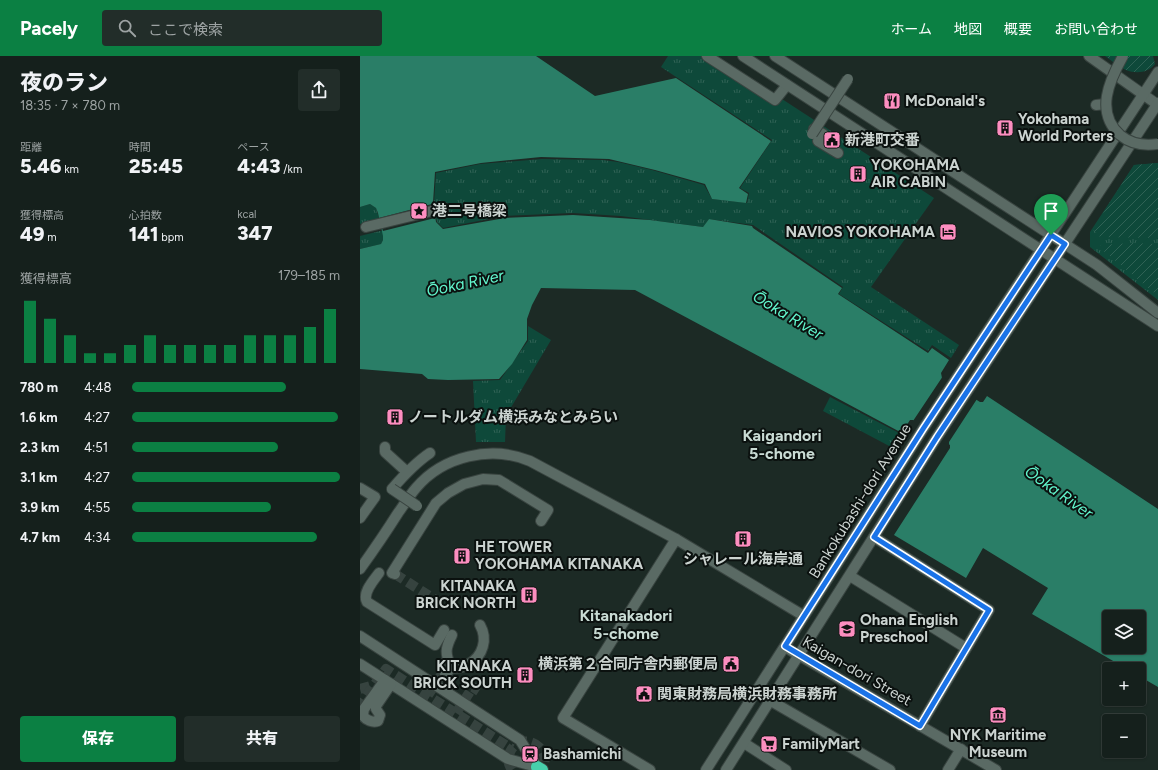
<!DOCTYPE html>
<html lang="ja">
<meta charset="utf-8">
<style>
body{margin:0;font-family:Figtree,"Noto Sans JP",sans-serif;background:#222d29;color:#f1f3f6;height:100vh;display:flex;flex-direction:column;font-size:15px;white-space:nowrap}
*{box-sizing:border-box;margin:0}
p{font-size:13px;color:#9da3a3}
.icon{flex:none;width:22px;height:22px;fill:none;stroke:currentColor;stroke-width:2;stroke-linecap:round;stroke-linejoin:round}
.map{position:relative;flex:1;overflow:hidden}
.side{display:flex;flex-direction:column;background:#15201c;width:360px}
.side>*{flex:none}
.fabs{position:absolute;left:742px;top:554px;display:grid;gap:8px}
.fabs a{display:grid;place-items:center;width:44px;height:44px;border-radius:4px;background:#15201c;box-shadow:0 1px 3px #0004,0 0 0 1px #343e3b;font-size:20px}
.pin{position:absolute;display:grid;place-items:center;width:34px;height:34px;color:#fff;margin:-41px -17px;border-radius:50% 50% 50% 0;rotate:-45deg;box-shadow:0 0 4px #0007}
.pin .icon{rotate:45deg}
.round{display:grid;place-items:center;flex:none;width:42px;height:42px;border-radius:4px;background:#222d29}
.headline{display:flex;align-items:center;justify-content:space-between;height:68px;padding:0 20px}
h1{font-size:22px;font-weight:800;line-height:30px}
.figures{display:grid;grid-template-columns:repeat(3,1fr);gap:6px;height:68px;padding:4px 20px}
.figures div{display:grid;align-content:center}
.figures b{font-size:20px;font-weight:800}
.figures small{font-size:11px;font-weight:400}
.figures p{font-size:11px}
.chart{height:112px;padding:8px 20px}
.chart p{display:flex;justify-content:space-between}
.chart svg{width:100%;height:72px;margin-top:4px;stroke:#0b8043;stroke-width:6}
.cta{display:flex;gap:8px;margin-top:auto;padding:8px 20px}
.cta a{flex:1;height:46px;border-radius:4px;background:#0b8043;color:#fff;font-size:16px;font-weight:800;line-height:46px;text-align:center}
.cta a+a{background:#222d29;color:#f1f3f6}
ul{padding:0 20px;list-style:none;font-size:13px}
li{display:grid;grid-template-columns:64px 48px 1fr;align-items:center;height:30px}
li i{height:10px;border-radius:5px;background:#0b8043}
header{display:flex;align-items:center;gap:24px;box-sizing:border-box;height:56px;padding:0 20px;background:#0b8043;color:#fff}
header strong{font-size:19px}
nav{display:flex;gap:22px;margin-inline-start:auto;font-size:14px}
.search{width:280px;height:36px;background:#222d29;display:flex;align-items:center;gap:10px;box-sizing:border-box;padding:0 14px;border-radius:4px;color:#9da3a3;font-size:15px}
main{display:flex;flex:1;min-height:0}
.map>svg:first-child{display:block}
</style>
<header>
<strong>Pacely</strong>
<div class="search"><svg class="icon" aria-label="search" viewBox="0 0 24 24"><circle cx="10" cy="10" r="6"/><path d="M15 15l6 6"/></svg>ここで検索</div>
<nav><a>ホーム</a><a>地図</a><a>概要</a><a>お問い合わせ</a></nav>
</header>
<main>
<section class="side">
<div class="headline"><div><h1>夜のラン</h1><p>18:35 · 7 × 780 m</p></div><a class="round"><svg class="icon" aria-label="share" viewBox="0 0 24 24"><path d="M12 15V3M7 8l5-5 5 5M5 13v7h14v-7"/></svg></a></div>
<div class="figures">
<div><p>距離</p><b>5.46<small> km</small></b></div>
<div><p>時間</p><b>25:45</b></div>
<div><p>ペース</p><b>4:43<small> /km</small></b></div>
</div>
<div class="figures">
<div><p>獲得標高</p><b>49<small> m</small></b></div>
<div><p>心拍数</p><b>141<small> bpm</small></b></div>
<div><p>kcal</p><b>347</b></div>
</div>
<div class="chart"><p><span>獲得標高</span>179–185 m</p>
<svg viewBox="0 0 160 44" preserveAspectRatio="none"><path d="M5 44V6M15 44V17M25 44V27M35 44V38M45 44V38M55 44V33M65 44V27M75 44V33M85 44V33M95 44V33M105 44V33M115 44V27M125 44V27M135 44V27M145 44V22M155 44V11"/></svg>
</div>
<ul>
<li><b>780 m</b>4:48<i style="width:74%"></i></li>
<li><b>1.6 km</b>4:27<i style="width:99%"></i></li>
<li><b>2.3 km</b>4:51<i style="width:70%"></i></li>
<li><b>3.1 km</b>4:27<i style="width:100%"></i></li>
<li><b>3.9 km</b>4:55<i style="width:67%"></i></li>
<li><b>4.7 km</b>4:34<i style="width:89%"></i></li>
</ul>
<div class="cta"><a>保存</a><a>共有</a></div>
</section>
<div class="map">
<svg width="798" height="714" viewBox="0 0 798 714">
<defs>
<pattern id="grass-tufts" width="24" height="20" patternUnits="userSpaceOnUse"><rect width="24" height="20" fill="#0e493a"/><path d="M3 7l-1-3M5 7V3M7 7l1-3M15 17l-1-3M17 17v-4M19 17l1-3" fill="none" stroke="#306255"/></pattern>
<pattern id="garden-furrows" width="10" height="10" patternUnits="userSpaceOnUse"><rect width="10" height="10" fill="#0e493a"/><path d="M-1 1l2-2M0 10L10 0M9 11l2-2" fill="none" stroke="#306255"/></pattern>
</defs>
<rect width="100%" height="100%" fill="#1c2a25"/>
<g fill="url(#grass-tufts)">
<polygon points="308,0 356,0 574,142 511,231 599,289 591,302 572,289 568,295 479,238 483,231 393,169 349,163 343,171 261,160 213,157 144,160 83,172 77,166 76,161 74,147 76,117 120,108 182,103 243,104 258,106 292,114 344,129 352,143 387,147 389,137 380,132 412,84 301,11"/>
<polygon points="798,107 798,244 730,191 730,176 774,109"/>
<polygon points="10,148 16,152 19,162 18,164 0,168 0,151"/>
<polygon points="20,175 23,175 23,184 21,188 0,193 0,180"/>
<polygon points="168,270 191,284 146,360 145,386 116,386 113,325 140,324 168,285"/>
<polygon points="470,341 541,378 533,392 463,355"/>
</g>
<g fill="url(#garden-furrows)">
<path d="M745,0H793L795,8C788,17 776,18 766,14C759,11 751,4 745,0Z"/>
<polygon points="798,107 798,182 740,181 733,173 774,109"/>
<polygon points="772,187 798,188 798,240 740,192 741,189"/>
</g>
<path fill="#2a7e67" fill-rule="evenodd" d="M0,0H176L235,40L316,22L411,85L379,132L388,138L386,147L352,143L345,128L295,114L249,103L181,101L121,107L75,116L73,147L76,166L83,173L145,162L213,159L290,164L343,171L349,163L392,170L393,172L482,232L478,238L568,297L572,292L589,304L581,317L582,322L620,346H623L627,340L798,453V631L779,620V613H767L672,558L688,532L623,492L606,522L534,479L590,392V389L553,364H550L542,377L275,234L181,232L172,249L167,263V284L152,308L139,323L88,324L68,323L62,318L0,313V193L21,188L23,184V180L18,157L16,152L10,148L0,151ZM749,561H779V591H749Z"/>
<g fill="#1c2a25">
<polygon points="72,148 75,162 23,175 19,162"/>
<polygon points="585,313 583,317 584,321 618,343 617,343 589,386 589,390 583,401 582,400 588,390 553,366 552,366 544,377 542,376 550,365 553,365 583,320 582,317"/>
</g>
<g fill="none" stroke-linecap="round" stroke-linejoin="round">
<g stroke="#36433f" stroke-width="10" stroke-dasharray="10 5" stroke-linecap="butt">
<polyline points="35,518 85,550"/>
<polyline points="0,633 14,629"/>
<polyline points="68,639 84,615"/>
<polyline points="0,653 1,647 26,613 152,693"/>
<polyline points="96,657 113,631 119,635"/>
<path d="M152,714C148,708 147,702 150,696C161,673 196,692 181,714"/>
</g>
<g stroke="#394440" stroke-width="12">
<g id="minor">
<polyline points="347,0 415,44 427,29"/>
<polyline points="383,0 798,270"/>
<polyline points="415,0 737,209 798,257"/>
<polyline points="729,0 798,49"/>
<polyline points="736,49 746,48"/>
<polyline points="454,73 463,78 458,85 478,97"/>
<polyline points="6,171 84,152"/>
<polyline points="25,391 25,396 47,416"/>
<polyline points="0,432 15,441 0,462"/>
<path d="M32,433C44,419 55,407 70,397"/>
<polyline points="514,481 629,554 560,670"/>
<path d="M0,513C13,495 26,476 38,457C44,449 49,440 56,432C83,400 131,389 170,405L316,483L444,560"/>
<path d="M19,517C13,525 2,537 7,546L75,589L84,574"/>
<polyline points="35,518 32,517 76,447 88,437 104,428 123,423 139,424 188,454 181,465"/>
<polyline points="490,520 606,592"/>
<polyline points="0,580 160,684 177,711"/>
<polyline points="425,591 636,714"/>
<polyline points="0,608 148,703 177,711"/>
<path d="M91,612C97,612 104,611 109,608C123,600 128,583 120,569"/>
<path d="M85,619L91,612C85,597 85,593 92,579"/>
<path d="M25,624L4,653L3,659C5,664 13,667 18,665L20,659L16,653V650L31,628"/>
<polyline points="411,645 530,714"/>
<polyline points="384,687 426,714"/>
<polyline points="290,714 203,662 316,483"/>
<polyline points="346,714 563,373 798,16"/>
<polyline points="366,714 577,381 798,47"/>
<polyline points="588,714 601,693"/>
</g>
</g>
<g stroke="#394440" stroke-width="14">
<polyline id="highway" points="177,711 182,714"/>
</g>
<use href="#minor" stroke="#5a6a64" stroke-width="10"/>
<use href="#highway" stroke="#48cfab" stroke-width="12"/>
<g stroke="#394440" stroke-width="12" stroke-linecap="butt">
<g id="minor-bridge">
<path d="M763,0C749,25 735,56 760,79C771,88 785,90 798,88"/>
<polyline points="452,78 488,23"/>
<polyline points="32,433 57,450"/>
</g>
</g>
<use href="#minor-bridge" stroke="#5a6a64" stroke-width="10"/>
</g>
<g fill="none" stroke-linecap="round" stroke-linejoin="round">
<g stroke="#fff" stroke-width="8">
<polygon id="route" points="691,179 705,188 577,381 514,481 629,554 560,670 425,590 563,373"/>
</g>
<use href="#route" stroke="#1a73e8" stroke-width="5"/>
</g>
<defs>
<g id="restaurant-square" transform="scale(0.9)"><rect x="-9" y="-9" width="18" height="18" rx="4" fill="#fd8ec0" stroke="#0b110f"/><path d="M-5-6h1v4h1v-4h1v4h1v-4h1v5L-1.5 .5V6h-2V.5L-5-1ZM5-6V6H3V1.5H1.5Q1.5-4 5-6Z" fill="#111"/></g>
<g id="building-square" transform="scale(0.9)"><rect x="-9" y="-9" width="18" height="18" rx="4" fill="#fd8ec0" stroke="#0b110f"/><path d="M-4-6H4V6H1V3H-1V6H-4ZM-2.5-4.3h1.7v1.8h-1.7ZM.8-4.3h1.7v1.8H.8ZM-2.5-1h1.7V.8h-1.7ZM.8-1h1.7V.8H.8Z" fill="#111"/></g>
<g id="civic-square" transform="scale(0.9)"><rect x="-9" y="-9" width="18" height="18" rx="4" fill="#fd8ec0" stroke="#0b110f"/><path d="M-.6-6.5H3V-4.5H.6V-3L4-1V1h2V6H-6V1h2V-1L-.6-3ZM-1.2 2.5V6h2.4V2.5Z" fill="#111"/></g>
<g id="sight-square" transform="scale(0.9)"><rect x="-9" y="-9" width="18" height="18" rx="4" fill="#fd8ec0" stroke="#0b110f"/><path d="M0-6L1.8-2.2L6-1.7L2.9 1.2L3.7 5.4L0 3.3L-3.7 5.4L-2.9 1.2L-6-1.7L-1.8-2.2Z" fill="#111"/></g>
<g id="hotel-square" transform="scale(0.9)"><rect x="-9" y="-9" width="18" height="18" rx="4" fill="#fd8ec0" stroke="#0b110f"/><path d="M-6-4.5h1.5V1H6V5H4.5V3h-9V5H-6ZM-4 0a1.8 1.8 0 1 1 3.6 0ZM.5 0V-2.5h3Q6-2.5 6 0Z" fill="#111"/></g>
<g id="school-square" transform="scale(0.9)"><rect x="-9" y="-9" width="18" height="18" rx="4" fill="#fd8ec0" stroke="#0b110f"/><path d="M0-5L7-2L0 1L-7-2ZM-4 1L0 2.5L4 1V4Q0 6-4 4Z" fill="#111"/></g>
<g id="museum-square" transform="scale(0.9)"><rect x="-9" y="-9" width="18" height="18" rx="4" fill="#fd8ec0" stroke="#0b110f"/><path d="M0-6L6-3V-2H-6V-3ZM-5-1h2V3h-2ZM-1-1h2V3h-2ZM3-1h2V3H3ZM-6 4H6V6H-6Z" fill="#111"/></g>
<g id="supermarket-square" transform="scale(0.9)"><rect x="-9" y="-9" width="18" height="18" rx="4" fill="#fd8ec0" stroke="#0b110f"/><path d="M-6-5.5h2.5l.6 2H6L4.5 2H-2.5L-4.4-4H-6ZM-1.5 3.2a1.3 1.3 0 1 0 .1 0ZM3 3.2a1.3 1.3 0 1 0 .1 0Z" fill="#111"/></g>
<g id="station-square" transform="scale(0.9)"><rect x="-9" y="-9" width="18" height="18" rx="4" fill="#fd8ec0" stroke="#0b110f"/><path d="M-3-6H3Q5-6 5-4V2Q5 4 3 4L4.5 6H3L1.5 4h-3L-3 6H-4.5L-3 4Q-5 4-5 2V-4Q-5-6-3-6ZM-3.5-4v3h7v-3ZM-3.5 1v1.5H-2V1ZM2 1v1.5H3.5V1Z" fill="#111"/></g>
</defs>
<g fill-rule="evenodd">
<use href="#restaurant-square" x="532" y="45"/>
<use href="#building-square" x="645" y="72"/>
<use href="#civic-square" x="472" y="84"/>
<use href="#building-square" x="498" y="118"/>
<use href="#sight-square" x="59" y="155"/>
<use href="#hotel-square" x="588" y="176"/>
<use href="#building-square" x="35" y="361"/>
<use href="#building-square" x="383" y="483"/>
<use href="#building-square" x="102" y="500"/>
<use href="#building-square" x="169" y="539"/>
<use href="#school-square" x="487" y="573"/>
<use href="#civic-square" x="371" y="608"/>
<use href="#building-square" x="165" y="619"/>
<use href="#civic-square" x="284" y="638"/>
<use href="#museum-square" x="638" y="659"/>
<use href="#supermarket-square" x="409" y="688"/>
<use href="#station-square" x="170" y="698"/>
</g>
<g text-anchor="middle" dominant-baseline="central" stroke-width="4" stroke-linejoin="round" paint-order="stroke">
<g font-size="15" font-weight="bold" fill="#cbd3d0" stroke="#0b110f" text-anchor="start">
<text x="545" y="45">McDonald's</text>
<text x="658" y="63">Yokohama<tspan x="658" dy="17">World Porters</tspan></text>
<text x="485" y="84">新港町交番</text>
<text x="511" y="109">YOKOHAMA<tspan x="511" dy="17">AIR CABIN</tspan></text>
<text x="72" y="155">港二号橋梁</text>
<text x="575" y="176" text-anchor="end">NAVIOS YOKOHAMA</text>
<text x="48" y="361">ノートルダム横浜みなとみらい</text>
<text x="115" y="491">HE TOWER<tspan x="115" dy="17">YOKOHAMA KITANAKA</tspan></text>
<text x="383" y="503" text-anchor="middle">シャレール海岸通</text>
<text x="156" y="530" text-anchor="end">KITANAKA<tspan x="156" dy="17">BRICK NORTH</tspan></text>
<text x="500" y="564">Ohana English<tspan x="500" dy="17">Preschool</tspan></text>
<text x="358" y="608" text-anchor="end">横浜第２合同庁舎内郵便局</text>
<text x="152" y="610" text-anchor="end">KITANAKA<tspan x="152" dy="17">BRICK SOUTH</tspan></text>
<text x="297" y="638">関東財務局横浜財務事務所</text>
<text x="638" y="679" text-anchor="middle">NYK Maritime<tspan x="638" dy="17">Museum</tspan></text>
<text x="422" y="688">FamilyMart</text>
<text x="183" y="698">Bashamichi</text>
</g>
<g font-size="15" fill="#cbd3d0" stroke="#0b110f">
<text transform="translate(500 445) rotate(-58)">Bankokubashi-dori Avenue</text>
<text transform="translate(497 615) rotate(30)">Kaigan-dori Street</text>
</g>
<g font-size="16" font-style="italic" fill="#62f6cd" stroke="#0b110f">
<text transform="translate(105 227) rotate(-12)">Ōoka River</text>
<text transform="translate(428 259) rotate(31)">Ōoka River</text>
<text transform="translate(699 436) rotate(35)">Ōoka River</text>
</g>
<g font-size="16" font-weight="bold" fill="#c9dbd4" stroke="#0b110f">
<text x="422" y="379">Kaigandori<tspan x="422" dy="18">5-chome</tspan></text>
<text x="266" y="559">Kitanakadori<tspan x="266" dy="18">5-chome</tspan></text>
</g>
</g>
</svg>
<div class="fabs">
<a><svg class="icon" aria-label="layers" viewBox="0 0 24 24"><path d="M12 4l9 5-9 5-9-5zM3 14l9 5 9-5"/></svg></a>
<a>+</a>
<a>−</a>
</div>
<div class="pin" style="left:691px;top:179px;background:#1e9e55"><svg class="icon" aria-label="arrive" viewBox="0 0 24 24"><path d="M6 21V4h12l-3 4 3 4H6"/></svg></div>
</div>
</main>
